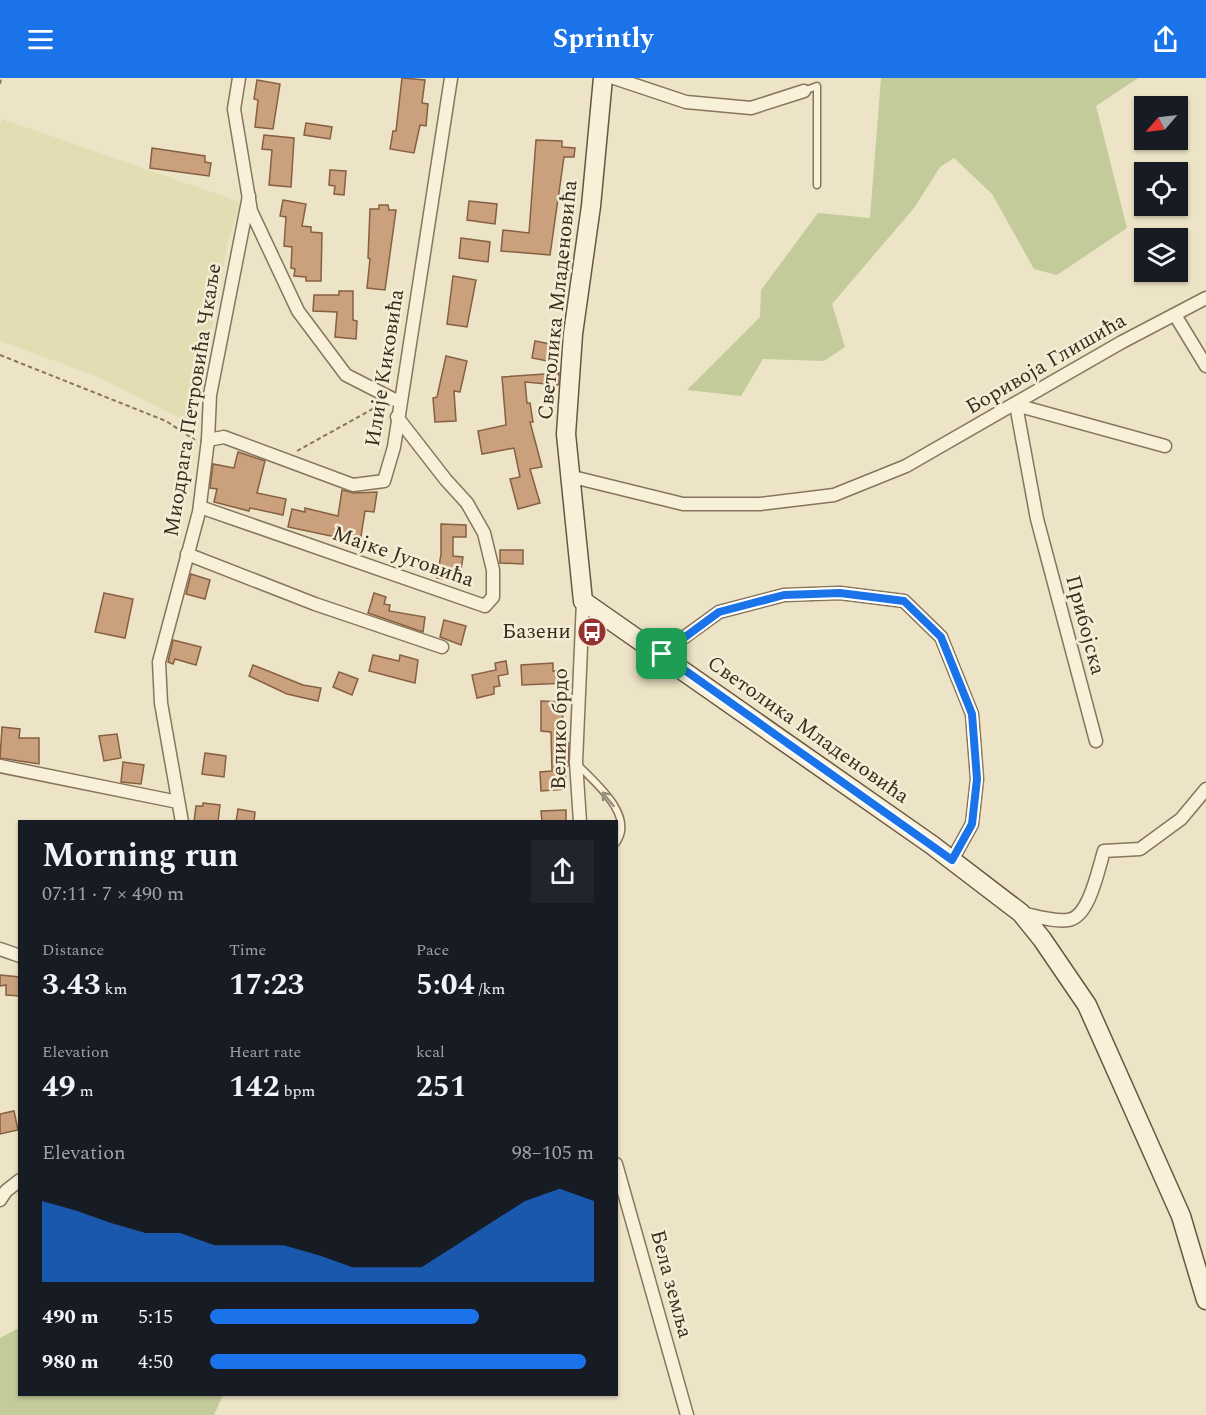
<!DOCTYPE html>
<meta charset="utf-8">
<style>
body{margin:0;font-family:Spectral,serif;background:#20242c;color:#f1f3f6;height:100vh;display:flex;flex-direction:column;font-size:22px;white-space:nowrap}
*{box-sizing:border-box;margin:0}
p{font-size:20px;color:#9ea1a6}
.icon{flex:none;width:33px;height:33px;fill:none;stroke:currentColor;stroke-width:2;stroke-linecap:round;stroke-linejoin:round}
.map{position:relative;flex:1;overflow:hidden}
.panel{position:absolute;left:18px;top:742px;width:600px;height:576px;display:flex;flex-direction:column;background:#171b24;border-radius:0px;box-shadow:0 2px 4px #0004}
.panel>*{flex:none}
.needle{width:39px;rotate:242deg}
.tools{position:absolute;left:1134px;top:18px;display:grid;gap:12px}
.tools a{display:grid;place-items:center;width:54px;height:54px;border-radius:0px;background:#171b24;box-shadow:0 2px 4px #0004;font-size:30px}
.pin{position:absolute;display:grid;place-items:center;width:51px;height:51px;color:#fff;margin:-26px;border-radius:12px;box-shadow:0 3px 9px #0006}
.round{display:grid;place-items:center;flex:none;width:63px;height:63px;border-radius:0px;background:#20242c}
.head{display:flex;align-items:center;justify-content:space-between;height:102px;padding:0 24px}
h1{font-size:33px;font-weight:700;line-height:45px}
.figures{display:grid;grid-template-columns:repeat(3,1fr);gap:9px;height:102px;padding:6px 24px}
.figures div{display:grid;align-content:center}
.figures b{font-size:30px;font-weight:700}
.figures small{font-size:16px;font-weight:400}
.figures p{font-size:16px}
.chart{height:168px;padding:12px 24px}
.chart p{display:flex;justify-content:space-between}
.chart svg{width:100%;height:108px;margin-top:6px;fill:#1a73e8;opacity:.7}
ul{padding:0 24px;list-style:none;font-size:20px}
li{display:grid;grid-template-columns:96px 72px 1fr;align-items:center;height:45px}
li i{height:15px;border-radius:8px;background:#1a73e8}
header{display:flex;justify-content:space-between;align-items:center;height:78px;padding:0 24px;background:#1a73e8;color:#fff;font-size:27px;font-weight:700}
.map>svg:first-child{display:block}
</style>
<header><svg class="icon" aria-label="menu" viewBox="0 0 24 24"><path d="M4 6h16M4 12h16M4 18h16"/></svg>Sprintly<svg class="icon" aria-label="share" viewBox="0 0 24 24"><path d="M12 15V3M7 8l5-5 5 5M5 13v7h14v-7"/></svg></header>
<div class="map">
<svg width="1206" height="1337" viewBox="0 0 1206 1337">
<rect width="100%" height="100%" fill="#ede3c6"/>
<polygon fill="#e3ddb3" points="2,41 240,124 227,167 195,342 186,343 96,298 0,263 0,48"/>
<g fill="#c3cb9a">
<polygon points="881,0 1138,0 1096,28 1127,150 1057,197 1034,191 992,116 954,80 940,89 914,130 832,226 845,269 824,283 763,281 741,318 687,312 760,239 761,212 818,135 870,140"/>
<polygon points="19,1250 20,1317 223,1317 214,1337 0,1337 0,1260"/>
</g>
<g fill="#caa07d" stroke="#866042" stroke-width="1.5">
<polygon points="402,0 425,2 422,25 428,26 426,48 420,47 414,75 390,71 393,53 396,53"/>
<polygon points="257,2 280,6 273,51 255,49 258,22 254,21"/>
<polygon points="306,45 332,49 330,61 304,57"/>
<polygon points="264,57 294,60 291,109 269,107 272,72 262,71"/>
<polygon points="536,62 562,63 562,69 575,70 574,79 564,79 550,177 501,173 503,152 529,155"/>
<polygon points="152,70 205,78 205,84 211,85 209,98 150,90"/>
<polygon points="330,92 346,93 344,117 334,116 335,108 329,107"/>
<polygon points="283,122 306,126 302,148 311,149 311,154 322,155 321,203 306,203 306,199 294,198 295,191 291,190 292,169 284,168 286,139 280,138"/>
<polygon points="469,123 497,126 495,146 467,142"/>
<polygon points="379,127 388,127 389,132 396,132 385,212 367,210 370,181 368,180 370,131 379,131"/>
<polygon points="461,160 490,164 488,184 459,180"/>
<polygon points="453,198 476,202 467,249 447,246"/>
<polygon points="339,213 353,213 353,242 357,243 356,261 335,259 337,234 313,233 314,217 339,217"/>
<polygon points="535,263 561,268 558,285 532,280"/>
<polygon points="446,278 467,283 460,314 454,313 456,343 435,344 433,320 437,319"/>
<polygon points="559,295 558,307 525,304 527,325 530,325 533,344 530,344 542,389 530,391 540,425 518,431 510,401 520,399 514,370 482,376 478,353 506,347 502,299"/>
<polygon points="238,374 265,383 257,415 286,421 283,437 250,430 249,433 214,424 217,411 210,410 213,386 234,390"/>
<polygon points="342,412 354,415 377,414 374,434 365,433 360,464 288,449 292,431 305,434 305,430 338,438"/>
<polygon points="441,446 466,447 466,459 453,459 453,478 463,479 459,504 437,500 441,476"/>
<polygon points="500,472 523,472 523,486 500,485"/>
<polygon points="191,496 210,502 205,521 186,516"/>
<polygon points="104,515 133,521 125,560 95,554"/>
<polygon points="374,515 386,519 384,526 390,527 389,533 425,539 423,554 368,535"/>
<polygon points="444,542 466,548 461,567 440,559"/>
<polygon points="173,562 201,569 196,587 175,581 173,586 168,584"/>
<polygon points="373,577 399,583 400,577 418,582 415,605 369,593"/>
<polygon points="506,583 508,596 498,598 500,608 494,609 494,616 477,620 472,597 496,592 495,585"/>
<polygon points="553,585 553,593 566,593 567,605 522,607 521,587"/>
<polygon points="253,587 303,607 321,610 318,623 287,616 249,598"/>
<polygon points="339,594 358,601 352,617 333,609"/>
<polygon points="541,623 563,624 562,665 569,665 568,688 565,689 566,711 541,713 540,694 552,693 551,654 541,653"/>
<polygon points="2,649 20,651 19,660 39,660 39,686 0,680"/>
<polygon points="117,656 121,680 104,683 99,658"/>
<polygon points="205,675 226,678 224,699 202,696"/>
<polygon points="123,684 144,687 141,706 121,704"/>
<polygon points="203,725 220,727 218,744 194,744 196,728 203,728"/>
<polygon points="238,731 255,734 254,744 236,744"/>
<polygon points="566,732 566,744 542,744 541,733"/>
<polygon points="0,897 20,899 20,918 6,917 6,907 0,908"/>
<polygon points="14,1033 18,1052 0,1056 0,1036"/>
</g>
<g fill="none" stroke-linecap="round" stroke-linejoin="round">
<g stroke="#88755c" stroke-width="9">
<g id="lane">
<polyline points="804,13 817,8 817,107"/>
<path d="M577,686C594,704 636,737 616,765"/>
</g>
</g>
<g stroke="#88755c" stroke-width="15">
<g id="street">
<polyline points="239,0 234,31 251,133 298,233 346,297 399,324"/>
<polyline points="614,0 686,24 751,30 804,13"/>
<polyline points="1175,237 1206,288"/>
<polyline points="208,362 224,359 353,407 384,403 394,369 451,0"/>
<polyline points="569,398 683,426 760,426 834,417 906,388 1122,264 1206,220"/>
<polyline points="200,429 485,528 493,519 493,492 484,455 467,425 446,402 397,339"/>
<polyline points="187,476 315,526 442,569"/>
<polyline points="661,576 719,534 784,517 840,515 904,523 941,559 972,636 977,701 972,746 952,782"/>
<polyline points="1096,663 1037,441 1016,327 1165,368"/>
<polyline points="0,688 178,724"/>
<polyline points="182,744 161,625 159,584 199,434 208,362 210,317 249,118"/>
<polyline points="580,744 576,684 583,523"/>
<path d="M1021,835C1036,838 1053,844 1068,842C1089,840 1098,792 1104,773L1140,771L1181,741L1206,711"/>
<polyline points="0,871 20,878"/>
<polyline points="616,1086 687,1337"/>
<polyline points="0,1122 6,1113 20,1102"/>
</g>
</g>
<g stroke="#6a563f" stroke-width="21">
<polyline id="secondary" points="603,0 591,128 573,256 566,356 583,523 932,767 1021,835 1042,861 1087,927 1181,1138 1206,1222"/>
</g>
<g stroke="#88755c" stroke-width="2" stroke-dasharray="4.5 3" stroke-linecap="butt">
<polyline points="0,6 1,0"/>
<polyline points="0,277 166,343 195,362"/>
<polyline points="297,373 378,328"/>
</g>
<use href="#lane" stroke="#f8f0d9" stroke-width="6"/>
<use href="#street" stroke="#f8f0d9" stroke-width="12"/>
<use href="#secondary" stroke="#f8f0d9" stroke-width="18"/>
</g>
<defs><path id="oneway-shaft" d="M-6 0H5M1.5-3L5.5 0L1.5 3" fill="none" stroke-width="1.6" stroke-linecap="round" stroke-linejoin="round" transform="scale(1.5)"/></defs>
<use stroke="#988e7c" href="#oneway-shaft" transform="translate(608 721) rotate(-129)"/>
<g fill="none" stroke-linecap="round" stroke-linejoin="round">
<g stroke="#fff" stroke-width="12">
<polygon id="route" points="840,515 904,523 941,559 972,636 977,701 972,746 952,782 662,576 719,534 784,517"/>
</g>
<use href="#route" stroke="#1a73e8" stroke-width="8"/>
</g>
<defs>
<g id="bus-disc" transform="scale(1.5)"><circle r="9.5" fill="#95312e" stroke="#f5edd5"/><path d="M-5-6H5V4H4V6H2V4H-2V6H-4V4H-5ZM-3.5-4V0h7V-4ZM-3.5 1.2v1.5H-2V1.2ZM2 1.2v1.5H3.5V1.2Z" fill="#fff"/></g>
</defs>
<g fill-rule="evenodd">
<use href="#bus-disc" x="592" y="554"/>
</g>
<g text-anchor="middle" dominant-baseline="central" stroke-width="5" stroke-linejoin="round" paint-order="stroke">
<g font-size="21" fill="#392d1f" stroke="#f5edd5">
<text transform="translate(558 222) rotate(-84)">Светолика Младеновића</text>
<text transform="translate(1046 286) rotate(-30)">Боривоја Глишића</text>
<text transform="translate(385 290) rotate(-81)">Илије Киковића</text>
<text transform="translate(193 322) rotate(-81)">Миодрага Петровића Чкаље</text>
<text transform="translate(403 479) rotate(19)">Мајке Југовића</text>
<text transform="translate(1085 547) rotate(75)">Прибојска</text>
<text transform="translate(560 651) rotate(-89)">Велико брдо</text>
<text transform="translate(808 652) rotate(35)">Светолика Младеновића</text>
<text transform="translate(671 1206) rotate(75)">Бела земља</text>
</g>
<g font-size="21" fill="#392d1f" stroke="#f5edd5" text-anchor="end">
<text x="571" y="554">Базени</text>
</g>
</g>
</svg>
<div class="tools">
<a><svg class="needle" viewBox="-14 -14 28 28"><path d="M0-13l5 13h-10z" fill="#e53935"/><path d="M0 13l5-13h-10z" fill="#9ea1a6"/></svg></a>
<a><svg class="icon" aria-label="locate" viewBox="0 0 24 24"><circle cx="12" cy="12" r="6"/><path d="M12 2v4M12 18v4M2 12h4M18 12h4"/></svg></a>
<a><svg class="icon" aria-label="layers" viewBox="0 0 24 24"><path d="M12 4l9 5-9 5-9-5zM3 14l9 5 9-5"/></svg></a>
</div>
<div class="pin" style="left:662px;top:576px;background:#1e9e55"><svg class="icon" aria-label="arrive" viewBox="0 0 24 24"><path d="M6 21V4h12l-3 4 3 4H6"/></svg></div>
<section class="panel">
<div class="head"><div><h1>Morning run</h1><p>07:11 · 7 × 490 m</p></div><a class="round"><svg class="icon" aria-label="share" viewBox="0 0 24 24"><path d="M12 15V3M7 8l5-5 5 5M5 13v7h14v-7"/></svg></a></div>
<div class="figures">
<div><p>Distance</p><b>3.43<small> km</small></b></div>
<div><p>Time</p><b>17:23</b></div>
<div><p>Pace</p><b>5:04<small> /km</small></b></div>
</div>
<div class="figures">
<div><p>Elevation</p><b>49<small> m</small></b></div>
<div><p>Heart rate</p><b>142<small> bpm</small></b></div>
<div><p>kcal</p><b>251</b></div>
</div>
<div class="chart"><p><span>Elevation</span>98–105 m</p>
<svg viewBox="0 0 160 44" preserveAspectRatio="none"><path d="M0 44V11L10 15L20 20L30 24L40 24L50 29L60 29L70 29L80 33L90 38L100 38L110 38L120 29L130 20L140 11L150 6L160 11V44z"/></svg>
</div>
<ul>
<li><b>490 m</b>5:15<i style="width:70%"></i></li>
<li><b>980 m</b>4:50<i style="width:98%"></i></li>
</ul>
</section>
</div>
